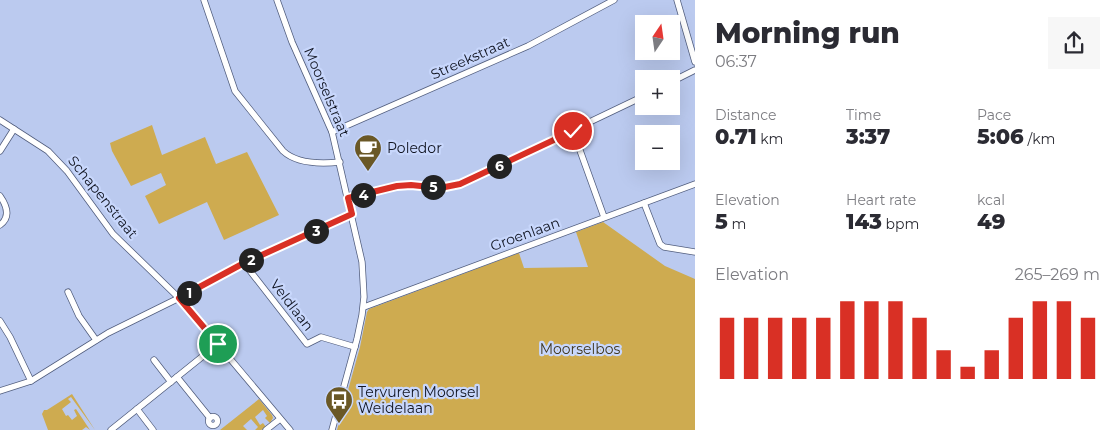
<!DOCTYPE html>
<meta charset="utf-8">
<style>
body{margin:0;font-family:Montserrat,sans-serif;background:#f7f7f7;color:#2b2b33;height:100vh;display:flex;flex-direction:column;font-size:19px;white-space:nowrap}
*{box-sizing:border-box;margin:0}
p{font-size:16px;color:#7c7c81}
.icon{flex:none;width:28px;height:28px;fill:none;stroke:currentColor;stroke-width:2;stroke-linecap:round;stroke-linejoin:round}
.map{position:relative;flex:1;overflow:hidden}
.drawer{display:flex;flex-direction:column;background:#fff;width:425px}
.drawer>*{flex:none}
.needle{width:32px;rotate:13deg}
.controls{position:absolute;left:635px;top:15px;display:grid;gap:10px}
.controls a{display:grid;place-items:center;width:45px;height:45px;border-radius:0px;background:#fff;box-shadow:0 5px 20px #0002;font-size:25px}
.pin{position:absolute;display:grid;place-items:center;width:42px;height:42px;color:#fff;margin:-21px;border:2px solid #fff;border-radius:50%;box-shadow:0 1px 5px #0007}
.km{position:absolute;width:25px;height:25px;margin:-12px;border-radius:50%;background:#222;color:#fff;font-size:14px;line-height:25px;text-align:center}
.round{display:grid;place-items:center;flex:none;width:52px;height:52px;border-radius:0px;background:#f7f7f7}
.summary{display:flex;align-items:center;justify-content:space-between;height:85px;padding:0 20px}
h1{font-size:28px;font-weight:800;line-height:38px}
.stats{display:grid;grid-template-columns:repeat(3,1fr);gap:8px;height:85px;padding:5px 20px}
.stats div{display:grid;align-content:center}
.stats b{font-size:21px;font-weight:800}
.stats small{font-size:14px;font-weight:400}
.stats p{font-size:14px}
.chart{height:140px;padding:10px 20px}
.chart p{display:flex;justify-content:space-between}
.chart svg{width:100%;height:90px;margin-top:5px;stroke:#d93025;stroke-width:6}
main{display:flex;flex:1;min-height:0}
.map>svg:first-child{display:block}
</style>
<main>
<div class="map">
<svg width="695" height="430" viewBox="0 0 695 430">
<rect width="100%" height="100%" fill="#bbcaef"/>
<g fill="#ceab50">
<polygon points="152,125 162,155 205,137 216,164 247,152 279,215 224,240 207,202 159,224 145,196 166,185 161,173 131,186 112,151 110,143"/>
<polygon points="603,222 665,266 695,279 695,430 337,430 360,347 367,312 369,309 519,253 524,268 588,267 576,232"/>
<polygon points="72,394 95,430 71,397 68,399 71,402 62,409 66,416 68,415 72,420 77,416 74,410 76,409 90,430 86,427 82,430 48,430 42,414 44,410 47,410"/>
<polygon points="259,399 272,415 273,418 270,423 265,418 267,416 263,410 255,417 260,425 263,423 266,427 261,430 255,430 258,427 251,419 243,426 247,430 220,430"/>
</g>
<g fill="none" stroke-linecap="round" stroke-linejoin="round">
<g stroke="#525e7e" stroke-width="7">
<g id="minor">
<path d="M204,0L235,91L283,151C297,164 321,164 340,162"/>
<polyline points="277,0 292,42 332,132 362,262 364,297 362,315 357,339 332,430"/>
<polyline points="677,0 695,62"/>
<polyline points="671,82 695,70"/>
<polyline points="0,120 48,151 67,171 113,234 179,298 290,430"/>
<polyline points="573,131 604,217"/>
<polyline points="332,132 528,46 614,0"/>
<polyline points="0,151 14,129"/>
<path d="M0,196C7,206 11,217 0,225"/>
<polyline points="348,198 397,186 411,185 440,188 460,184 644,96"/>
<polyline points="644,203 660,244 664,247 695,252"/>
<polyline points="244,263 307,344 321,337 355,347"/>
<polyline points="68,292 79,316 96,340"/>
<polyline points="364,307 695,184"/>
<polyline points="0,321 10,337 31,381"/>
<polyline points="154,360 171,382"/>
<polyline points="177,377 210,418"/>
<polyline points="0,391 31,381 108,333 179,298 244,263 352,214"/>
<polyline points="137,409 153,430"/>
<circle cx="213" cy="421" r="4.5"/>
<polyline points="111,430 218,344"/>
<polyline points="266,430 280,419"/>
</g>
</g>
<use href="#minor" stroke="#fff" stroke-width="5.5"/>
</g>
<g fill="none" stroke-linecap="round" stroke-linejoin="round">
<g stroke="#fff" stroke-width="10">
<polyline id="route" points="218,344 179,298 244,263 352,214 348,198 397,186 411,185 440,188 460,184 573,131"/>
</g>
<use href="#route" stroke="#d93025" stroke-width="6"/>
</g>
<defs>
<g id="cafe-pin" transform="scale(1.4375)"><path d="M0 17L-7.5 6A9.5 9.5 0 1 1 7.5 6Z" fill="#6a5826" stroke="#c8d7fc"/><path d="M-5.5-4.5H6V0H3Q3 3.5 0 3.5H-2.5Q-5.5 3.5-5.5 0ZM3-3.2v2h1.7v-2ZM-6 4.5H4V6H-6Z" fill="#fff"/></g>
<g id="bus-pin" transform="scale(1.4375)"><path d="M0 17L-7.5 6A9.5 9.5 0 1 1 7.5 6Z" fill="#6a5826" stroke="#c8d7fc"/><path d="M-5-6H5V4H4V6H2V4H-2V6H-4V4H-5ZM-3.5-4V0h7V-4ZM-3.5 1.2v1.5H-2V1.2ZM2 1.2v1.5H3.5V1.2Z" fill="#fff"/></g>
</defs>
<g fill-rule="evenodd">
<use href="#cafe-pin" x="368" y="148"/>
<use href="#bus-pin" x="339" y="400"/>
</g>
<g text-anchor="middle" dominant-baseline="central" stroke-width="4.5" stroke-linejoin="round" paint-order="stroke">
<g font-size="14" fill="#111522" stroke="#c8d7fc">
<text transform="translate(470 58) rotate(-24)">Streekstraat</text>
<text transform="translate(327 92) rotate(67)">Moorselstraat</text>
<text transform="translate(103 197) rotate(51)">Schapenstraat</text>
<text transform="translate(525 234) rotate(-20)">Groenlaan</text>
<text transform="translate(292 305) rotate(52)">Veldlaan</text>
</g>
<g font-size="14" fill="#111522" stroke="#c8d7fc" text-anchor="start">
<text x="387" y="148">Poledor</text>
<text x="358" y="392">Tervuren Moorsel<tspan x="358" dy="16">Weidelaan</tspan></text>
</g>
<g font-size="14" fill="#413820" stroke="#c8d7fc">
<text x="580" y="349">Moorselbos</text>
</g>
</g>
</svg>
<div class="controls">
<a><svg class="needle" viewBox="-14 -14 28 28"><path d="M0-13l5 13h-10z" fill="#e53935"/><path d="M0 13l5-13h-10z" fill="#7c7c81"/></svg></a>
<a>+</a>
<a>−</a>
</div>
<div class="pin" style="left:218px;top:344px;background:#1e9e55"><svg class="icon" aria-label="arrive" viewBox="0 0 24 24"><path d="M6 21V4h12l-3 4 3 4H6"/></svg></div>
<div class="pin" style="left:573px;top:131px;background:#d93025"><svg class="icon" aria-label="check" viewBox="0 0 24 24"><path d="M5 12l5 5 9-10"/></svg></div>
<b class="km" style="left:189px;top:293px">1</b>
<b class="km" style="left:251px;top:260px">2</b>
<b class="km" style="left:316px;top:231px">3</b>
<b class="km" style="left:363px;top:195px">4</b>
<b class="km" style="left:433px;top:187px">5</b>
<b class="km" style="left:499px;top:166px">6</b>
</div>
<section class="drawer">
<div class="summary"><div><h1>Morning run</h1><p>06:37</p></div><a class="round"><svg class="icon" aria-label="share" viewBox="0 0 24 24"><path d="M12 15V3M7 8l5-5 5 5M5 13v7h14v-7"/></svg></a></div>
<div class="stats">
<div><p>Distance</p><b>0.71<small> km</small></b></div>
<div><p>Time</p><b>3:37</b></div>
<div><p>Pace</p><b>5:06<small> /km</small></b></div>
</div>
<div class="stats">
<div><p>Elevation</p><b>5<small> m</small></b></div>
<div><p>Heart rate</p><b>143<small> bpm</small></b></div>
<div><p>kcal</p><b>49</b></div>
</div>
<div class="chart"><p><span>Elevation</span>265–269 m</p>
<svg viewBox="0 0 160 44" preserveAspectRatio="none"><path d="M5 44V14M15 44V14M25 44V14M35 44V14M45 44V14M55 44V6M65 44V6M75 44V6M85 44V14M95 44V30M105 44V38M115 44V30M125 44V14M135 44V6M145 44V6M155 44V14"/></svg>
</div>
</section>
</main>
